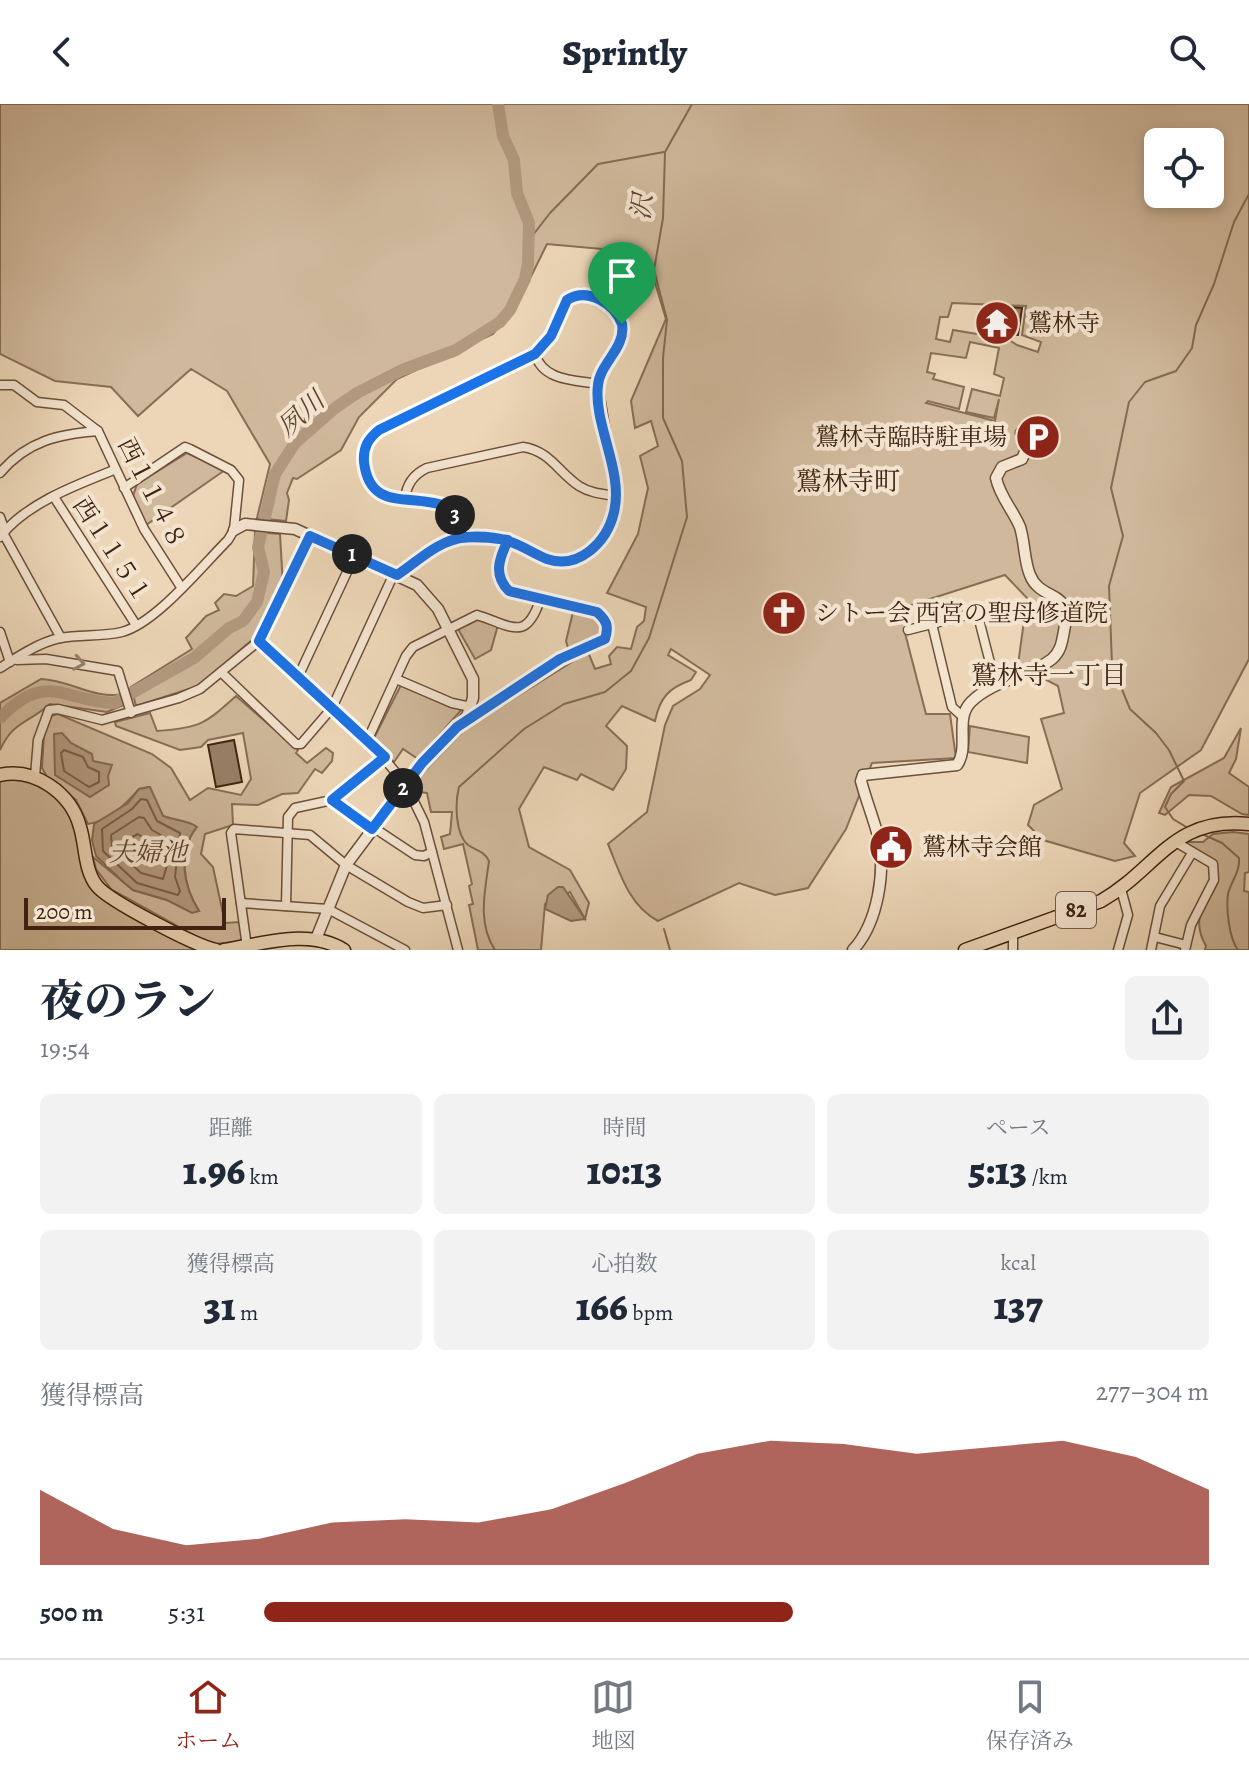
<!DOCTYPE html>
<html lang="ja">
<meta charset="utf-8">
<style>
body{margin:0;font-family:Alegreya,"Noto Serif JP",serif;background:#f2f2f3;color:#1f2937;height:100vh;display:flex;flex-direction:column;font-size:30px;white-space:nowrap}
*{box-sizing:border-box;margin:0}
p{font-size:26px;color:#747a83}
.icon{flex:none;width:44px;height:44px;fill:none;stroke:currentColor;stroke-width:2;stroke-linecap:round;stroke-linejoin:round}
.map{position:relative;height:846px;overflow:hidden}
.side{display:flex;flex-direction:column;background:#fff;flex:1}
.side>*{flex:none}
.tools{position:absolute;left:1144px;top:24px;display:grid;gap:16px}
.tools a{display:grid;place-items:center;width:80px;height:80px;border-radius:12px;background:#fff;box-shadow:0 4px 12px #0003;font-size:40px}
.scale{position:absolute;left:24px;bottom:20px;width:202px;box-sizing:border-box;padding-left:8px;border:4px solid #402310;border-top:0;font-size:22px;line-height:28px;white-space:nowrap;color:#402310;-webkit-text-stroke:6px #f3e4d0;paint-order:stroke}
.pin{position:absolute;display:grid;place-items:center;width:68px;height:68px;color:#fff;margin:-82px -34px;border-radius:50% 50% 50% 0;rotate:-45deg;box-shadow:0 0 8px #0007}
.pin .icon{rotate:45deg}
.km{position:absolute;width:40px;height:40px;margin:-20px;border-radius:50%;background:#222;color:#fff;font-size:22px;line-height:40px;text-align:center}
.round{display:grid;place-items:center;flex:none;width:84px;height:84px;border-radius:12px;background:#f2f2f3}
.summary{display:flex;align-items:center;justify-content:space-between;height:136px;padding:0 40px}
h1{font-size:44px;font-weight:800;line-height:60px}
.metrics{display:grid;grid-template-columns:repeat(3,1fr);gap:12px;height:136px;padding:8px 40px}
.metrics div{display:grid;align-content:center;border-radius:12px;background:#f2f2f3;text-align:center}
.metrics b{font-size:40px;font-weight:800}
.metrics small{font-size:22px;font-weight:400}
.metrics p{font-size:22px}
.chart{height:224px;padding:16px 40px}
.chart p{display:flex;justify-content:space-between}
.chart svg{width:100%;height:144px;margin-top:8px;fill:#8f2418;opacity:.7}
ul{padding:0 40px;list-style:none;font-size:26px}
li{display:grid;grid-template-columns:128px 96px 1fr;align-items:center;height:60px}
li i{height:20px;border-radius:10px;background:#8f2418}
header{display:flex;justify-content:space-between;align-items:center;height:104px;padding:0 40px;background:#fff;font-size:36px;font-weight:800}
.dock{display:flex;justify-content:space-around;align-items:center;height:112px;border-top:2px solid #e0e1e3;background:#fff;font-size:22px;color:#747a83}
.dock a{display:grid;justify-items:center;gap:4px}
.dock .active{color:#8f2418}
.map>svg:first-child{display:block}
</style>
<header><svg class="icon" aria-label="back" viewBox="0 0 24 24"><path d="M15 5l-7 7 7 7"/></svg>Sprintly<svg class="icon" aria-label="search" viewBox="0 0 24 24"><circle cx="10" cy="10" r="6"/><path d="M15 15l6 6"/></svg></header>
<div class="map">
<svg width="1249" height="846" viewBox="0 0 1249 846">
<rect width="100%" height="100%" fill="#ecd6b7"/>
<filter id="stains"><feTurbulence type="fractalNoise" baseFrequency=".0025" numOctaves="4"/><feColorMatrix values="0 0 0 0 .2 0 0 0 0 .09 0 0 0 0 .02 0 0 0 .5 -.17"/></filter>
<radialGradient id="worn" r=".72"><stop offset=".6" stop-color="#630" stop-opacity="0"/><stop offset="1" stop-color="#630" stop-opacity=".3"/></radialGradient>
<g fill="#cfb89b" stroke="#886e56" stroke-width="2" fill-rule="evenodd">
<path d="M0,0H1249V555L1201,646L1140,689L1124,739L1135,752L1115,757L1043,736L1028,721L1034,701L1062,685L1041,615L1064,609L1058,582L1018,561L1027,494L1005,471L911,501L905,529L926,610H950L956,654L872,659L846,725L808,784L775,791L739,779L658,817C629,802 620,769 608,740L647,708L665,621L673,602L700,585L710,571L671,545L668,551L696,568L691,576C669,584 660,593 655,617L622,602L606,622L627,642L626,665L613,686L581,670L577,676L544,663L519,705L529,743L570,766L589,799L585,815L570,788L545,800L541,846H478L469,801L473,800L469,782L472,780L463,740L444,745L441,733L450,730L452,708H431L427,689L419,688L415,677L466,624L588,548L595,565L611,560L609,552L617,543L631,545L637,523L644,517L646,503L607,489L638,430L648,384L640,352L658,342L651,317L635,324L631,297L666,215L646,149L547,140L518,199L493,230L397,275L359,313L341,346L297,375L293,374L287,389L289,396L286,417L257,414L270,360L227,287L191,265L138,312L111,283L55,277L0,250ZM1158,38H1210V90H1158ZM952,199L1026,202L1022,231L1041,238L1038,248L1017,241L993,225L977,230L953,226L950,238L936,235L940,213H948ZM970,238L999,244L994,270L1004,274L1000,292L972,285L966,308L994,314L999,295L995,317L926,299L928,297L959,305L964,283L933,275L935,270L927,268L931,249L966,254Z"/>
<polygon points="187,349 225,366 146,421 132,395 137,380"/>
<polygon points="255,428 280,430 283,482 265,525 198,582 136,602 131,583 192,545 186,534 206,512 219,506 215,499 224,490 236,492 253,482"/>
<polygon points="573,508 595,513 600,518 602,526 597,533 568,544 566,537"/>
<polygon points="477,516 498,521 491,546 475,555 458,525"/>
<path d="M41,575C70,576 95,596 123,590L126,600L107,608L50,600C29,619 13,617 0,646V599Z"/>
<polygon points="401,581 450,603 463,604 418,655 403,645 394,658 374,638 374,634"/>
<path d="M236,592L298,646L296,649L307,659L326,644L333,649L332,657L322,669L315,665L298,689L282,690L258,701L232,700L233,721L205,730L201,750L213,763L225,819L240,818L244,837L214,840L201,835L111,785L96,765L93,753L133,786L167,796L192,808L199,807C182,780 179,748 196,723L163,712L149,683L139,685C126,700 109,717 88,720L76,696L47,673L42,664L44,630L50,612L58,610L152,650L171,664L190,696L208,684L241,691L251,675L243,629L208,636L201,643L180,646L116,622L115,618L150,609L157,627C200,624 205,620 236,592Z"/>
<polygon points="970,622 1029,633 1027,659 968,648"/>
<polygon points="1241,624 1236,655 1229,669 1249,683 1249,711 1242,710 1211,692 1189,691 1165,711 1159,709 1171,683 1224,654"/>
<path d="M3,674C68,674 76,720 87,773L200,846H0V677Z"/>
<path d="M1233,728L1249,730V768L1245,769L1244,787L1249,788V846H1205L1206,842C1178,794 1249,781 1186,742L1187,738H1203L1213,730Z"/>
</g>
<g fill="#b2997e" stroke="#846a52" stroke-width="2">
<polygon points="62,629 71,639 92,650 93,657 112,661 108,672 109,681 90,693 55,671 54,630"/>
<path d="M150,683L163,712C173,716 189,716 197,723C177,747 183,782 199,807L192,809L167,796L133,786L122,777L96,752L92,736L94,720L128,699L139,685Z"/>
<polygon points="558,783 563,783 585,815 571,817 545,805 548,791"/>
</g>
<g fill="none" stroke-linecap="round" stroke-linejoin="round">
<g stroke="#795e47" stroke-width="2">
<polygon points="64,646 83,653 88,663 99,668 99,678 89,683 64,667 61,649"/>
<polygon points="141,695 147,696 157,717 180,729 175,773 180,787 178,791 137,779 103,747 102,725 132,705"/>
<polygon points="139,713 144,714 152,726 168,735 168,758 163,775 141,769 112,742 111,731"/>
<polygon points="138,730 156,742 154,759 146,758 127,740 128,735"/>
</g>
<g stroke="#846a52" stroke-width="2">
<polyline points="529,136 550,109 598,60 664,48"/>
<polyline points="1188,724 1173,715 1165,703 1171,690 1184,677 1169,646 1156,629 1130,605 1112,561 1109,482 1123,432 1111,384 1129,298 1145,278 1176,267 1192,244 1196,221 1214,180 1234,118 1249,90"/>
<path d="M1202,730L1222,739L1239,754C1240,769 1231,777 1228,790C1226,805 1229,834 1238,846"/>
<polyline points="664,825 670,846"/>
<path d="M495,846C477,819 485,787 489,757C484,747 477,747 468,741C455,730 455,698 459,683L524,625L564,600L605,588L631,567L649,534L687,413L682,357L663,314V254L667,216L654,166L663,114L665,48L692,0"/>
</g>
<path stroke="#b2997e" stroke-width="12" d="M0,614C46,566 63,597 114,599L194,554L229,524L243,517L257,498L264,468L258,443L275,370L295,339L335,304L357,289L402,266L456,246L500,218L510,206L525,175L528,160L529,119L517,89L514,56L503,32L498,0"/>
</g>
<g fill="#998067" stroke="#402310" stroke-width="2">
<polygon points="1010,203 1022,204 1018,231 1003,230 1004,220 1009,221"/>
<polygon points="234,636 242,678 216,683 208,641"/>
</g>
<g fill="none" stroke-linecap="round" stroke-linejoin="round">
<g stroke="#6b503a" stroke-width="11">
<g id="minor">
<path d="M535,250C543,277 574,276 598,280"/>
<polyline points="0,281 14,281 37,298 64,301 98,327 144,425 181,483"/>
<path d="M0,369C27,337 59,330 98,327"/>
<polyline points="54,393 136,521"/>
<path d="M405,396C406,381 414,370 427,364L523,343C550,347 558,368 579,382C590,389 603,390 616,392"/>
<polyline points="0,413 5,427"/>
<polyline points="3,429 61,534"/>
<path d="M0,433C25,400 76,381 114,366"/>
<polyline points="977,508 996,582"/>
<polyline points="932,520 952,603 963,613"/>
<polyline points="908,526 1006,501"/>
<polyline points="0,528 10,558"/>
<polyline points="259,537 368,635 406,681 424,718 458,846"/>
<polyline points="17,556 46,555 118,567 131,609"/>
<path d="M0,564C17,553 40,538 60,534C80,530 102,533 122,528C156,519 202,462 228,436L234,426L239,376L231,366L190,345L185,343L124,384"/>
<path d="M221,568L296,640H301L332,604L391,476L422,450L446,438L468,433L508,436L557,457L580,454L596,442L607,427L616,392L598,280L623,228L617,207L581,189C555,199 557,234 535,250L379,326C368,335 363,343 364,358C370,411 414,388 448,403L454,409L461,434"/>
<polyline points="298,573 355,451"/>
<polyline points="396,575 452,599 471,603"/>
<path d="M464,618L560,555L605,535C609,522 607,517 597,508L509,487C493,471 499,455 508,436"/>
<path d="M368,635L406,552L413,543L477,511C512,522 526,538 540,496"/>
<polyline points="385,653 332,696 415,751 424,752 432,748"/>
<polyline points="35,672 38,636 49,606 58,605 102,616 179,594 200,585 259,537 266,528 310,432"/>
<polyline points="1174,737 1213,760 1214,776 1191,821 1185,846"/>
<polyline points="241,799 328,805 405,846"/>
<polyline points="286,802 288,713 295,704 332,696"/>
<polyline points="1155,833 1186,841"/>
<polyline points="247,843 231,729 234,725 310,731 346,761 408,798 423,804 447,801"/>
<polyline points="1013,846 1013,829"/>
<polyline points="1118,846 1128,811 1121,785"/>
<polyline points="1151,846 1160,802 1192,749"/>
</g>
</g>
<g stroke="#6b503a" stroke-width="13">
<g id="tertiary">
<polyline points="234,426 245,420 295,425 417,481 438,505 473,575 473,594 467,612 422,659 346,761 316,835"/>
<path d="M853,846C878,819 886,767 878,732C873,713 866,696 861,677L863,671L957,661C970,643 954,615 971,598C993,576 1029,573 1052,555C1061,547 1062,538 1064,527C1074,483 1041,499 1030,471C1024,457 1025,439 1020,423C1013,406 1000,393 996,374L1002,363L1022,355L1027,343L1021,329"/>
</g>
</g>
<g stroke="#402310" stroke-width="15">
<g id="primary">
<path d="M0,671C34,663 71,689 80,723C86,742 84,766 97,782C109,797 196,842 216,846"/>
<path d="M224,846C262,840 309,824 344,846"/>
<path d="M965,846L1101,797C1157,765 1173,712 1249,720"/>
</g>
</g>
<use href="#minor" stroke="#f3e4d0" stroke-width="8"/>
<use href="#tertiary" stroke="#f3e4d0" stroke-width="10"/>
<use href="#primary" stroke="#ecd6b7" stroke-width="12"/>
</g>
<defs><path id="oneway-chevron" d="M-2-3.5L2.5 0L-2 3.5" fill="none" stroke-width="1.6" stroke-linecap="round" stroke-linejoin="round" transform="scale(2)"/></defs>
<use stroke="#9a8470" href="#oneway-chevron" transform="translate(79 559) rotate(10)"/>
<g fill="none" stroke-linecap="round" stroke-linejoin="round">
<g stroke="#fff" stroke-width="16">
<path id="route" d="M622,220C626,244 600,259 598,281C593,320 624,367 614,408C607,438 579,466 547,455C534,450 522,441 508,437C495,433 479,432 466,433C436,437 420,456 397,471L310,432L259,537L385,653L332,696L372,725L422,659L457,623L560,555L605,535C609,522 607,517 597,508L509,487C493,471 499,455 508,436C492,434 477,432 461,434L454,409L448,403C414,388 370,410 364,358C363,343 368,335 379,326L535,250L551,232L567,196C587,183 614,199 622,220"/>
</g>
<use href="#route" stroke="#1a73e8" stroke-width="10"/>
</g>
<defs>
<g id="temple-disc" transform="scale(2.3)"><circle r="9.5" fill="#8f2418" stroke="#f3e4d0"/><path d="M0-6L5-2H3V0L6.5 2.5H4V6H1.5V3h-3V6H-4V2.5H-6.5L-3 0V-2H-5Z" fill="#fff"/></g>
<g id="parking-disc" transform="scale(2.3)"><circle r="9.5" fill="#8f2418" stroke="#f3e4d0"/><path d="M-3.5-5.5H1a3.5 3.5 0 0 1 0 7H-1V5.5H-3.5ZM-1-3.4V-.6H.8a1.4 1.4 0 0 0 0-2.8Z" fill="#fff"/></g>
<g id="church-disc" transform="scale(2.3)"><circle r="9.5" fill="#8f2418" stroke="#f3e4d0"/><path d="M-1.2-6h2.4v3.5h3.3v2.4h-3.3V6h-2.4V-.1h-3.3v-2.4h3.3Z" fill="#fff"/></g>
<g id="civic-disc" transform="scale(2.3)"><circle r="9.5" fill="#8f2418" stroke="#f3e4d0"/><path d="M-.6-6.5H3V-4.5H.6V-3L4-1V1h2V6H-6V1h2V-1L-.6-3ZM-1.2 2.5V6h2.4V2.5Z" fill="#fff"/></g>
</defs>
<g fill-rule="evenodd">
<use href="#temple-disc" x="997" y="219"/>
<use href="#parking-disc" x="1038" y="333"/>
<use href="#church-disc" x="784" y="509"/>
<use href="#civic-disc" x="891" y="743"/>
</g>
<g text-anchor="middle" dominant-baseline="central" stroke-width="8" stroke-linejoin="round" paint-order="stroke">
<rect fill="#f3e4d0" stroke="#765d4a" stroke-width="2" x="1056" y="788" width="40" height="36" rx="6"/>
<g font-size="22" font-weight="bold" fill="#402310">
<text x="1076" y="806">82</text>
</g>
<g font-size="24" fill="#402310" stroke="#f3e4d0" text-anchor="start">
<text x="1028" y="219">鷲林寺</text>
<text x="1007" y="333" text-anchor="end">鷲林寺臨時駐車場</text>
<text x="815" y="509">シトー会 西宮の聖母修道院</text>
<text x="922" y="743">鷲林寺会館</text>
</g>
<g font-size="24" fill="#402310" stroke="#f3e4d0">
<text transform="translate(152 389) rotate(63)">西１１４８</text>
<text transform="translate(112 446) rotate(57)">西１１５１</text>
</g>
<g font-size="26" font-style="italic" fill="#624631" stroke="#f3e4d0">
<text transform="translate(642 103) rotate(-84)">沢</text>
<text transform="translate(301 310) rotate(-42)">夙川</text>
<text x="148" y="748">夫婦池</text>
</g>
<g font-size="26" fill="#402310" stroke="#f3e4d0">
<text x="848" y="377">鷲林寺町</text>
<text x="1049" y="571">鷲林寺一丁目</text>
</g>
</g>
<rect width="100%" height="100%" filter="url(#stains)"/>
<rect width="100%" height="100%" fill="url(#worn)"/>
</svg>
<div class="tools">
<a><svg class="icon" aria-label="locate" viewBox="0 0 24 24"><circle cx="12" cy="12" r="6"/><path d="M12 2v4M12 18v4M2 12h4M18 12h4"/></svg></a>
</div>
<div class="scale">200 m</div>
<div class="pin" style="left:622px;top:220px;background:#1e9e55"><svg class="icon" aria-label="arrive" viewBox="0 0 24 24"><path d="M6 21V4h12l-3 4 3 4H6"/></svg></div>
<b class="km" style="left:352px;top:450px">1</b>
<b class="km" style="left:403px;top:684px">2</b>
<b class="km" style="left:455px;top:411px">3</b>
</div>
<section class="side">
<div class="summary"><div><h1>夜のラン</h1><p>19:54</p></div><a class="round"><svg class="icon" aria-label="share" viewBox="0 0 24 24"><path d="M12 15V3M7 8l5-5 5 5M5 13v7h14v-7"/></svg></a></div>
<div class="metrics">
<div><p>距離</p><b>1.96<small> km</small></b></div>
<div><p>時間</p><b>10:13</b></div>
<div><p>ペース</p><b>5:13<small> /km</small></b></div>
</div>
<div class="metrics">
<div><p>獲得標高</p><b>31<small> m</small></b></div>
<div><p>心拍数</p><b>166<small> bpm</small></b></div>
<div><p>kcal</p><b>137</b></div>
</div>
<div class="chart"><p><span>獲得標高</span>277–304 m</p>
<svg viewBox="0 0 160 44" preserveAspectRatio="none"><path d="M0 44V21L10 33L20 38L30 36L40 31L50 30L60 31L70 27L80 19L90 10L100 6L110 7L120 10L130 8L140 6L150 11L160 21V44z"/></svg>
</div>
<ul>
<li><b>500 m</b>5:31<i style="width:56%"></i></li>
</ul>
</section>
<nav class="dock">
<a class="active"><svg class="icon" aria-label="home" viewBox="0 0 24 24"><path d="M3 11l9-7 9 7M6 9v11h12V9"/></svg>ホーム</a>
<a><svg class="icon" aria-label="map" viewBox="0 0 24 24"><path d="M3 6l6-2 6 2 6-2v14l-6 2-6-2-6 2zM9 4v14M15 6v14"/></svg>地図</a>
<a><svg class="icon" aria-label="saved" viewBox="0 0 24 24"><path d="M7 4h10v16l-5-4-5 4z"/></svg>保存済み</a>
</nav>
